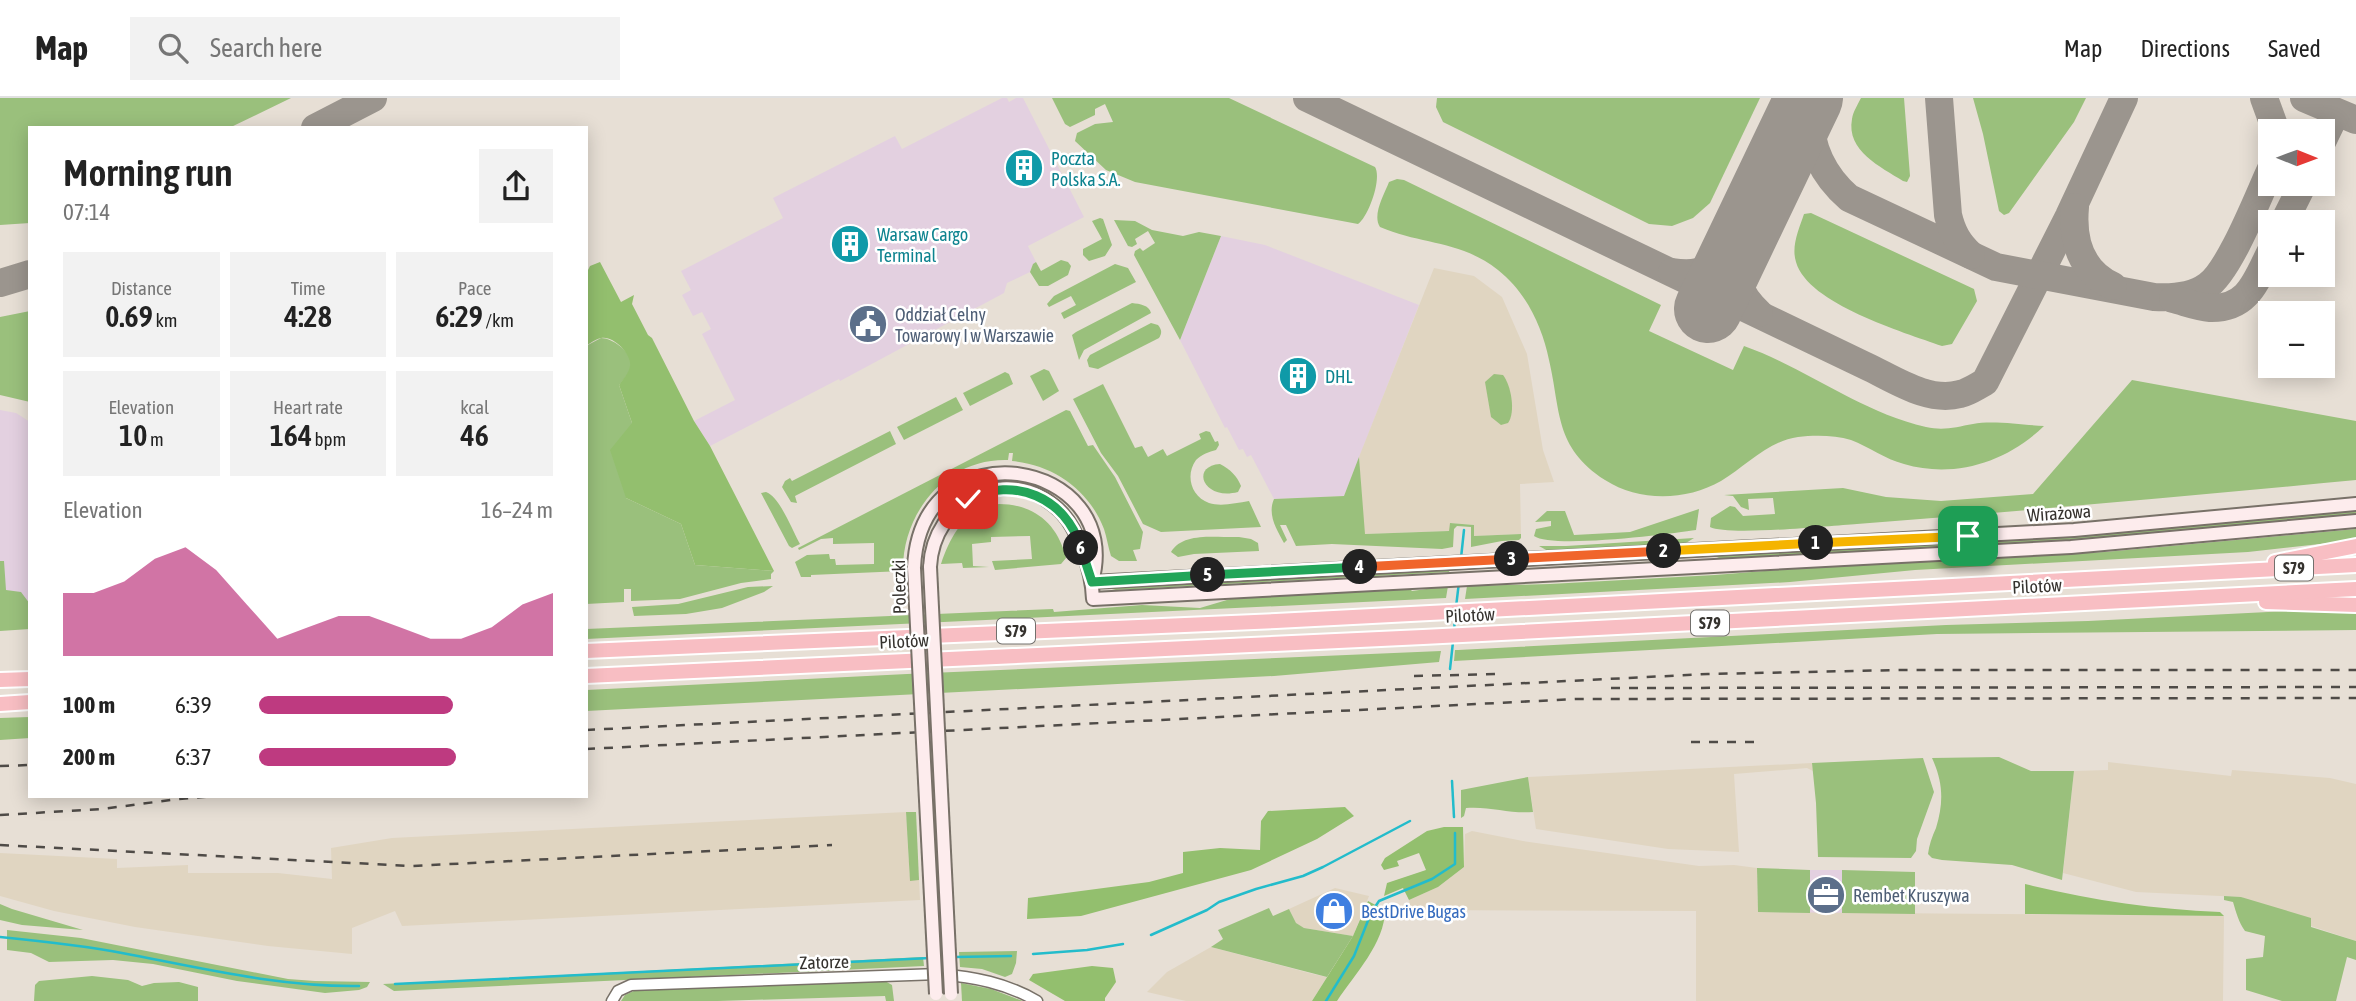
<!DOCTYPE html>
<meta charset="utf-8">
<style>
body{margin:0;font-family:"Asap Condensed",sans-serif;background:#f2f2f2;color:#222;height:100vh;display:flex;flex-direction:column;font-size:26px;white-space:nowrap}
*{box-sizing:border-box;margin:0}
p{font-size:23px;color:#767676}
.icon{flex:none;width:38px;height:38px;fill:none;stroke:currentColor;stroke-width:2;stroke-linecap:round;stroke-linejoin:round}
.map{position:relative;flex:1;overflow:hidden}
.drawer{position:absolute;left:28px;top:28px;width:560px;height:672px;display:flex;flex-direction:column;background:#fff;border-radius:0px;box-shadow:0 4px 18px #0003}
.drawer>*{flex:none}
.needle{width:46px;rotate:91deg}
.controls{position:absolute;left:2258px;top:21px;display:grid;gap:14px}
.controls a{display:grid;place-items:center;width:77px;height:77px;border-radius:0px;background:#fff;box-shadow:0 4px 18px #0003;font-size:35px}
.pin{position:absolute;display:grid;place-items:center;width:60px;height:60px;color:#fff;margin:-30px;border-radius:14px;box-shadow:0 4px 10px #0006}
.km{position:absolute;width:35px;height:35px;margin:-18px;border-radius:50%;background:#222;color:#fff;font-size:19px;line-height:35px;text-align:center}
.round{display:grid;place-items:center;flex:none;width:74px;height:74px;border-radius:0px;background:#f2f2f2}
.headline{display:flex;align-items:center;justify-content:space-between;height:119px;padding:0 35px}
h1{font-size:38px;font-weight:600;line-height:52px}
.metrics{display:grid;grid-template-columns:repeat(3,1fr);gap:10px;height:119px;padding:7px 35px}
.metrics div{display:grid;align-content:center;border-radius:0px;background:#f2f2f2;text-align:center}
.metrics b{font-size:30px;font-weight:600}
.metrics small{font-size:19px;font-weight:400}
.metrics p{font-size:19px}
.chart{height:196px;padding:14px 35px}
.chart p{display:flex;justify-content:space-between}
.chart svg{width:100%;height:126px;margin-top:7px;fill:#be3a80;opacity:.7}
ul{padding:0 35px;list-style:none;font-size:23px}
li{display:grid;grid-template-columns:112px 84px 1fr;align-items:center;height:52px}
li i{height:18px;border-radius:9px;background:#be3a80}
header{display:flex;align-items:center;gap:42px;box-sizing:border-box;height:98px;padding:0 35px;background:#fff;border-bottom:2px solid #e0e0e0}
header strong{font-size:33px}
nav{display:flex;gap:38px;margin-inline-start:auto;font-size:24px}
.search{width:490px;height:63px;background:#f2f2f2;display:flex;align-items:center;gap:18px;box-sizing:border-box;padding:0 24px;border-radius:0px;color:#767676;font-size:26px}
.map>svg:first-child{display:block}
</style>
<header>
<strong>Map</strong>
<div class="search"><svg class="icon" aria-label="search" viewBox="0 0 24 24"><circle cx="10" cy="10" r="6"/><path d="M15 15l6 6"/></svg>Search here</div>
<nav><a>Map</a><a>Directions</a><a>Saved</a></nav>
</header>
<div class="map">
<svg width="2356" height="903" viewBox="0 0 2356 903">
<rect width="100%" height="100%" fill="#e7dfd5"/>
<g fill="#e3d0e0">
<polygon points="1002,0 1007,0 1009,4 1016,0 1023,0 1084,119 1028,148 1036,164 1033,166 1030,174 1007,185 1004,195 840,283 839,281 710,348 694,323 735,302 702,236 711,231 702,214 693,218 682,197 691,192 681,173 783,120 773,100 895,38 902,51"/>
<polygon points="1221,138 1265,147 1419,207 1344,398 1274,401 1251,357 1247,359 1243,351 1239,352 1227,329 1225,330 1180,242"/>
<polygon points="0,312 16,315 30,324 30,516 0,518"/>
<rect x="1810" y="772" width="32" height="43"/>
</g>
<g fill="#e0d5c1">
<polygon points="1434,170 1474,178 1502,199 1527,256 1543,352 1554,384 1520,386 1521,436 1474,438 1474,427 1450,425 1450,433 1364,436 1359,359"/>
<polygon points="2108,664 2231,678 2232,672 2330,680 2356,686 2356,843 2311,828 2241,799 2136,794 2063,775 2074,673 2108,672"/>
<polygon points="1812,665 1813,673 1807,670 1734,676 1739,754 1668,751 1536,731 1528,679"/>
<polygon points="906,714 910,782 919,782 920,802 402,828 395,813 352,830 352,856 268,848 135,829 54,813 0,798 0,755 117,761 117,770 188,767 188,775 278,775 332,781 331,750 392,740"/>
<polygon points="1472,733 1523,743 1699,768 1734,767 1757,770 1758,814 2224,818 2223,903 1696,903 1696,813 1411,812 1409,802 1438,789 1464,769 1465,736"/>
<polygon points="1335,790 1369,798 1353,838 1304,830 1296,826 1289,811"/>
<polygon points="1211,849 1313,876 1327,879 1312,903 1186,903 1147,894 1167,874"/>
</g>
<g fill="#9ac07c">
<polygon points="0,0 291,0 229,30 30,30 30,125 0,127"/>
<path d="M1052,0H1229L1375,69C1382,80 1369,118 1358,126L1135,84L1106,72L1075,43L1077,35L1095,26L1113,24L1105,6L1095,11V17L1070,29L1065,26Z"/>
<polygon points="1437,0 1760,0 1710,105 1693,120 1672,128 1649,126 1443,24 1436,9"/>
<path d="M1861,0H1904L1910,78L1907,84L1903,83C1881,69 1846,53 1852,21C1853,14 1858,6 1861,0Z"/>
<polygon points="1973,0 2086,0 2074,24 2009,115 2004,117 1999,113 1983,36"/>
<path d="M1397,81L1404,82L1661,207L1649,233L1733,272L1744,248C1806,270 1860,314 1926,329C1944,333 1956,329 1973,326C1992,322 2024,327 2044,328C2007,364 1954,381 1904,366C1885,361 1869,349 1851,342C1835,337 1814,337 1798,339C1768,343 1746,368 1721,383C1686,403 1639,404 1605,382C1554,349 1561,313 1549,262C1542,228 1526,194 1498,172C1460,142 1422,147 1380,129C1372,117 1384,97 1389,84Z"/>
<path d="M1811,115L1974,191L1977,203L1952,246L1942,248C1903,234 1808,206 1796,164C1791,148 1799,131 1804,116Z"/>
<polygon points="1100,120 1103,121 1112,147 1105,158 1089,163 1083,157 1083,151 1102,141 1092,123"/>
<polygon points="1114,122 1135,123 1152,132 1183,138 1199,134 1221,138 1180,242 1134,157 1135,153 1140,150 1143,153 1155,145 1148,133 1135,141 1137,146 1132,149 1128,148"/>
<polygon points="1061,162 1068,164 1071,168 1068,177 1048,188 1039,188 1030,174 1033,166 1036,164 1041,173"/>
<polygon points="1115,166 1128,170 1136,184 1064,221 1061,215 1076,207 1071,198 1049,209 1047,206 1054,198"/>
<path d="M1132,205C1140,206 1149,207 1151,215L1084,252L1079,262L1072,237L1076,234Z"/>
<polygon points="30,213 30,304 0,297 0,219"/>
<path d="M1151,225L1158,227C1162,232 1162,235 1159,240L1098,271L1089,269L1087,262L1090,257Z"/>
<path d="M601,240C612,240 631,253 631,266C631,274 624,281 619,287L632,325L626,400L681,426L695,467L774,473L771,476V481L741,485L680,501L631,503V491H624V504L586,506V248Z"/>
<polygon points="1044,271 1049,273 1059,293 1043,303 1030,278"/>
<polygon points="1005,274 1009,276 1013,286 970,308 963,295"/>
<path d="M1494,276L1503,277C1511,287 1516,314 1508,325L1501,327L1491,319L1485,284Z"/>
<path d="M2132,282L2356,323V382C2190,398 2023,413 1857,426C1829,428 1727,438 1710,429L1711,420L1730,408L1735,409L1743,418L1775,416L1773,400L1748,401L1749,412L1741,409L1733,398L1724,397L1843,390L1886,399L1941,403L2033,396Z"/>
<path d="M1103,286L1135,350L1142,348L1148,359L1163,351L1167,358L1201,341L1199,336L1206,333L1210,334L1215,344L1218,343L1219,347L1216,352C1209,354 1202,356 1196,362C1185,377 1191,399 1209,405C1221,409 1236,405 1249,403L1261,429L1161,434L1143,426L1118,378L1101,355L1073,301Z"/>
<polygon points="956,299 963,312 904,342 897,329"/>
<path d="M1066,312L1070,313L1088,348L1093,347L1115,379L1143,434L1140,451L1133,452L1137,463H1119L1111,458C1108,449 1107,440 1104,431C1089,392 1054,367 1012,363L1013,355H1009L1008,362C946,360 902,415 903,473L811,477V479H801L795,464L807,457L829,456L830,461H835L836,467L874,466V445L833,446V440L821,441L799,452L798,450Z"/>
<polygon points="890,333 896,346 795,398 797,405 791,404 782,389 785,383 790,380 792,383"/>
<path d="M1359,359L1365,436L1449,433L1450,425L1474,427V438L1521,436V440L1519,442L1502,443L1471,449V429L1457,428L1454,431L1453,449L1442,451L1332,446L1296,448L1286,427H1280L1287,442L1284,445C1277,432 1267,417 1274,401L1344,398Z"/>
<path d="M1220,366C1230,371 1237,378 1241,388L1238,394C1203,403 1190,368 1220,366Z"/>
<path d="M766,394C780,399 792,432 800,446L792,450L789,448L761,395Z"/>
<path d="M999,406C1034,406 1058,426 1066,460L1061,466L995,472L992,463L1032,461L1030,438L991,439V444L972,446L973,468L989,469L963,470L962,465L941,466C951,436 965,412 999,406Z"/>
<path d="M1699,411L1696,432C1670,436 1552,451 1534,438L1536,431L1551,428V423L1535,424L1547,413H1565L1574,437L1630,434Z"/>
<polygon points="2356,413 2356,416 2081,442 1730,460 1719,460 1713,457 2075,438"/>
<polygon points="2356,431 2356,442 2248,454 1915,472 1790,484 1465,501 1467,488 1550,486 1715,477 1803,470 2105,454"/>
<path d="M1239,439L1251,441L1258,445L1259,453L1194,456L1178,459L1171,454C1183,433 1219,440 1239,439Z"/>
<polygon points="1694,440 1686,445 1548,453 1539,448 1566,448"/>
<polygon points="0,463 4,463 6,492 21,494 30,506 30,531 0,533"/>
<polygon points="1450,471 1449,474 1116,492 1104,489"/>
<polygon points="773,488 764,494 722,510 686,516 634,518 632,509 678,506 748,489"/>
<polygon points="1448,488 1446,500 586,541 586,531 1053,511 1054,514 1142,507 1200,510 1237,499 1410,491 1412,493"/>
<polygon points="2289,513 2356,515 2356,532 1937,536 1454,563 1455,552 1458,552 1946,527 2088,523"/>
<polygon points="1441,553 1439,564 1274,578 586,613 586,592 907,576"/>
<polygon points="30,619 30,640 0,642 0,620"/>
<path d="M1999,659L2031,673H2074L2062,782L2012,767L1942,762L1932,760L1928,756C1929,747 1932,739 1936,730C1944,704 1943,684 1932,660Z"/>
<polygon points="1923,660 1934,694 1917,741 1916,753 1911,760 1818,759 1816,705 1812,665"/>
<path d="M1528,679L1533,714C1510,716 1489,708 1466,710L1464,718L1461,720V692Z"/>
<polygon points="906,714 916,714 919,782 910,783"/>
<polygon points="1757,770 1810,772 1810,815 1758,814"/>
<polygon points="1842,772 1915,774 1915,816 1842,815"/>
<path d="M2224,798L2241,799L2311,820V829L2356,843V862L2347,859L2336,903H2282L2246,892V861L2263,859L2265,838L2245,833C2239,825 2236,814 2233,804L2224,802Z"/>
<polygon points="0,806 12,811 83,832 22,827 0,822"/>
<polygon points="1269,810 1273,818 1289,811 1296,825 1304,830 1353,838 1327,879 1211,849 1223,841 1218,832"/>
<polygon points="7,832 81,840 288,881 315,883 370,884 367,889 359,892 325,895 237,883 153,866 113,862 49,864 31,855 7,852"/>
<polygon points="1017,853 1016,865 1012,876 1005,879 982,871 960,869 959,854"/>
<polygon points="923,859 924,868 394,893 383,886"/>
<polygon points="92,878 128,882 142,888 154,885 179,884 198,889 198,903 34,903 35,887 39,883"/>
<polygon points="885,883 892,887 894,903 886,903 885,898 718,903 621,903 625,897 636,892"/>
<polygon points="961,885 991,891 1023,903 962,903"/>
</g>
<g fill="#93bf6e">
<path d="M600,164L621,204L634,197L632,206L648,237L652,240L694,323L710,348L774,473L695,467L681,426L626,400L610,352L632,325L619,287C623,281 629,275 630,268C632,256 613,237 601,240C596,241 590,245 586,248L587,174L590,168Z"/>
<polygon points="1345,709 1354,718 1317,741 1251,772 1081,818 1027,821 1028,800 1149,784 1183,775 1183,754 1220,750 1260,752 1261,723 1268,713"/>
<polygon points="1444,729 1463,729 1464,769 1438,789 1409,802 1403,790 1384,798 1387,785 1426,772 1419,755 1397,763 1399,768 1384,772 1381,767 1385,760 1427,733"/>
<path d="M2025,786C2091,802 2152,811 2220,814L2224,818L2025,816Z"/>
<path d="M1368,803L1385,812C1385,845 1354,877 1337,903H1312L1353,838Z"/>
<polygon points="1092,868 1113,870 1116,884 1105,900 1105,903 1065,903 1029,882 1033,876"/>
</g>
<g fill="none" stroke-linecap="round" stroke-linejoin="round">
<g stroke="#23bccb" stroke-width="2.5">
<polyline points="1461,460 1464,432"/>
<polyline points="1456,509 1459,484"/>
<polyline points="1454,534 1455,519"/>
<polyline points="1450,571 1453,544"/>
<polyline points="1452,683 1454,719"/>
<polyline points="1151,837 1207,812 1219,804 1256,791 1303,778 1323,769 1410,723"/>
<path d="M0,839C41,843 81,847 122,855C201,870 278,889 359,888"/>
<polyline points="1033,856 1087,852 1123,846"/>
<polyline points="955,859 1011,858"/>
<polyline points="395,886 930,860"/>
<polyline points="1326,903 1354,858 1371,815 1379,803 1432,781 1455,766 1455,735"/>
</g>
<g stroke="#9b958e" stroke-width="28">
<path d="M1307,0L1866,268C1894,281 1928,305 1960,296C1969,294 1977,288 1985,284L2069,118L2124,0"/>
<path d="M1811,0C1806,40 1818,73 1849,100L1996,169L2154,199C2173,200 2192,199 2207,188C2229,174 2258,99 2270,73"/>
<path d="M1939,0L1948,117C1952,134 1958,145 1971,157"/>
<polyline points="2264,0 2276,33"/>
<polyline points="2304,0 2356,22"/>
<polyline points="315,30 373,0"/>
<polyline points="2322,44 2336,15"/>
<path d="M2075,109C2072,142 2080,173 2113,188"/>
<polyline points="2284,124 2303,86"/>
<path d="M1672,174C1704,179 1715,169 1738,148C1736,179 1735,193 1759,215"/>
<polyline points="0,185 30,176"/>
<path d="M2173,201C2185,204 2198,209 2210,210C2248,211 2256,183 2270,155"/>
</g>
<polyline stroke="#9b958e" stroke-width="68" points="1708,211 1809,0"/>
<g stroke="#787168" stroke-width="13">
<path id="tertiary" d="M612,903L618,893L631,887L939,876C974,879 1006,885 1037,903"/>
</g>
<g stroke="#787168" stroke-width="16">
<g id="secondary">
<path d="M930,469C933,403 1007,363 1059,412C1079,431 1092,474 1093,501L2071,449L2356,423"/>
<path d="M914,470C920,325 1126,360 1092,484"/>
<polyline points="1092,484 2074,432 2356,406"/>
</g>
</g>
<g stroke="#fff" stroke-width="18">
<g id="motorway">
<polyline points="2275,464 2356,448"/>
<polyline points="2266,504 2356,507"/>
<polyline points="586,553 1276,523 2356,467"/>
<polyline points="586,578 1423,539 2356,491"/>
<polyline points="0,582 30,581"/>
<polyline points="0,606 30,604"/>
</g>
</g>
<use href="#tertiary" stroke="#fff" stroke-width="10"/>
<use href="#secondary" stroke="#fdeced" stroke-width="12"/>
<use href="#motorway" stroke="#f8bec3" stroke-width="14"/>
<g stroke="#4f4b47" stroke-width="2.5" stroke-dasharray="9 9" stroke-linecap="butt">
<polyline points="1414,578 1500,576"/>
<polyline points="1611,590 2356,589"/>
<polyline points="586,632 1708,576 1900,572 2356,572"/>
<polyline points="1691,644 1763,644"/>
<polyline points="586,651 1576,601 2356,600"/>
<polyline points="0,668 30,667"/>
<polyline points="0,717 102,711 178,701 217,698"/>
<polyline points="0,747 411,768 832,747"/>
</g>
<g stroke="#787168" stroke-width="16" stroke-linecap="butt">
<g id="secondary-bridge">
<polyline points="930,469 951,896"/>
<polyline points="914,470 936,896"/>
</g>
</g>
<use href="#secondary-bridge" stroke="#fdeced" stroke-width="12"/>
</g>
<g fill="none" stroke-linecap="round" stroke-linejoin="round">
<g stroke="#fff" stroke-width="14">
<polyline id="split-1" points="1816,445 1968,438"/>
</g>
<g stroke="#fff" stroke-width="14">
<polyline id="split-2" points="1664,453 1816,445"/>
</g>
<g stroke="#fff" stroke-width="14">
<polyline id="split-3" points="1512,461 1664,453"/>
</g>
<g stroke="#fff" stroke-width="14">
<polyline id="split-4" points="1360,469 1512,461"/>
</g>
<g stroke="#fff" stroke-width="14">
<polyline id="split-5" points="1208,477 1360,469"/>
</g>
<g stroke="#fff" stroke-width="14">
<polyline id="split-6" points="1081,450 1092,484 1208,477"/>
</g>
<g stroke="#fff" stroke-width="14">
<path id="split-7" d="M968,401C1014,378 1066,399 1081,450"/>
</g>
<use href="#split-1" stroke="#f5b400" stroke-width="9"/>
<use href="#split-2" stroke="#f5b400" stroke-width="9"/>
<use href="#split-3" stroke="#f0652b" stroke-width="9"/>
<use href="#split-4" stroke="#f0652b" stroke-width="9"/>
<use href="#split-5" stroke="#22a559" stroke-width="9"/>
<use href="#split-6" stroke="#22a559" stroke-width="9"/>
<use href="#split-7" stroke="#22a559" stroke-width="9"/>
</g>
<defs>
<g id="building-disc" transform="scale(2.0125)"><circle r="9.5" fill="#0f9aa8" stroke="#fff"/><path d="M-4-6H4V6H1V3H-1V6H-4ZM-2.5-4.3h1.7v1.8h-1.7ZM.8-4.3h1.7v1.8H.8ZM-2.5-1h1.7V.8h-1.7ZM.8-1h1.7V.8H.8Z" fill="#fff"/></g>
<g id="civic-disc" transform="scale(2.0125)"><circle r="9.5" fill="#5c6f8a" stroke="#fff"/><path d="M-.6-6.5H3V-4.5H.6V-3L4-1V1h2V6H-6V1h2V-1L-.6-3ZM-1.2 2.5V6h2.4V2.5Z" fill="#fff"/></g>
<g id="office-disc" transform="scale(2.0125)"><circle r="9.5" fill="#5c6f8a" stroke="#fff"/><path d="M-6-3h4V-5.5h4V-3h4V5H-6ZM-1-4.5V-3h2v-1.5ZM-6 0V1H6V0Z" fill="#fff"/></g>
<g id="shop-disc" transform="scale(2.0125)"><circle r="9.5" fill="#3f7fe0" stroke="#fff"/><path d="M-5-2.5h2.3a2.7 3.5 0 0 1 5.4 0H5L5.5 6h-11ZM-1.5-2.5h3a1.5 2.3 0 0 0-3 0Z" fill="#fff"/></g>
</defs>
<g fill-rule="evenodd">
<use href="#building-disc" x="1024" y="70"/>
<use href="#building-disc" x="850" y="146"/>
<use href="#civic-disc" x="868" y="226"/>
<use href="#building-disc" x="1298" y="278"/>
<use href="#office-disc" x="1826" y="797"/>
<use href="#shop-disc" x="1334" y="813"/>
</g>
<g text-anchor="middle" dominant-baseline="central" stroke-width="5" stroke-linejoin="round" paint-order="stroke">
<g fill="#fff" stroke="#72706d" stroke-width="2">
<rect x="2275" y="457.5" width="38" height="25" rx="5"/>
<rect x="1691" y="512.5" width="38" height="25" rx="5"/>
<rect x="997" y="520.5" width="38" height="25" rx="5"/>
</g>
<g font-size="16" font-weight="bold" fill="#35322e">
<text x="2294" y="470">S79</text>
<text x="1710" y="525">S79</text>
<text x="1016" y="533">S79</text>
</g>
<g font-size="18" fill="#0d838f" stroke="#fff" text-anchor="start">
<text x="1051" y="60">Poczta<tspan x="1051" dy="21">Polska S.A.</tspan></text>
<text x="877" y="136">Warsaw Cargo<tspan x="877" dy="21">Terminal</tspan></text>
<text x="1325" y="278">DHL</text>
</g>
<g font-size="18" fill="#4e5e75" stroke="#fff" text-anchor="start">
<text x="895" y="216">Oddział Celny<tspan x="895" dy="21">Towarowy I w Warszawie</tspan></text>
<text x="1853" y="797">Rembet Kruszywa</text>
</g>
<g font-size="18" fill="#35322e" stroke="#fff">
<text transform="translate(2059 415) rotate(-4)">Wirażowa</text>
<text transform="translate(2037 488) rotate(-3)">Pilotów</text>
<text transform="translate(899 489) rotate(-91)">Poleczki</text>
<text transform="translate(1470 517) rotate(-3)">Pilotów</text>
<text transform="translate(904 543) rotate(-3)">Pilotów</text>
<text transform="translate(824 864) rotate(-2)">Zatorze</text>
</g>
<g font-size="18" fill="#366cbe" stroke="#fff" text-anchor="start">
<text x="1361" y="813">BestDrive Bugas</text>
</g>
</g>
</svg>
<div class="controls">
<a><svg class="needle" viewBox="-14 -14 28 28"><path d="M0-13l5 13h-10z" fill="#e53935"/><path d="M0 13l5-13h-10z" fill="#767676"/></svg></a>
<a>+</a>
<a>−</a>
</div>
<div class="pin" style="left:1968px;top:438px;background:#1e9e55"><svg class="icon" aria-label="arrive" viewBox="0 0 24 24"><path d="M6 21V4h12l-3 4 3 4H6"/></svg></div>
<div class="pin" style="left:968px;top:401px;background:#d93025"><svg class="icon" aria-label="check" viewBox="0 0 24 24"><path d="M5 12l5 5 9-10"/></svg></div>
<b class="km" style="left:1816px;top:445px">1</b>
<b class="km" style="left:1664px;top:453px">2</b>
<b class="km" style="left:1512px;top:461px">3</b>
<b class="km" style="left:1360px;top:469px">4</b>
<b class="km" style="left:1208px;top:477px">5</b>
<b class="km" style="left:1081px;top:450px">6</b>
<section class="drawer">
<div class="headline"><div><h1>Morning run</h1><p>07:14</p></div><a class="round"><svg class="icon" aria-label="share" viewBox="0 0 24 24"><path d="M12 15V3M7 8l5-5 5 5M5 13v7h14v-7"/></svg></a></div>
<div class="metrics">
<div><p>Distance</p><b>0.69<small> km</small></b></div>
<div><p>Time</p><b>4:28</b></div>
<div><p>Pace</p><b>6:29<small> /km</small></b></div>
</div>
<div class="metrics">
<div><p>Elevation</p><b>10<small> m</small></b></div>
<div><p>Heart rate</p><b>164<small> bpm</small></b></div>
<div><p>kcal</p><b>46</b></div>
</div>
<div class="chart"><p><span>Elevation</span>16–24 m</p>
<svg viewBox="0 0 160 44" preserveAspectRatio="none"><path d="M0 44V22L10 22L20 18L30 10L40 6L50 14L60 26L70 38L80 34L90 30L100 30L110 34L120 38L130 38L140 34L150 26L160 22V44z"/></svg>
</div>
<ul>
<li><b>100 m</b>6:39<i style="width:66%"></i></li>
<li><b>200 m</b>6:37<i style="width:67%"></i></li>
</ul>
</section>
</div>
